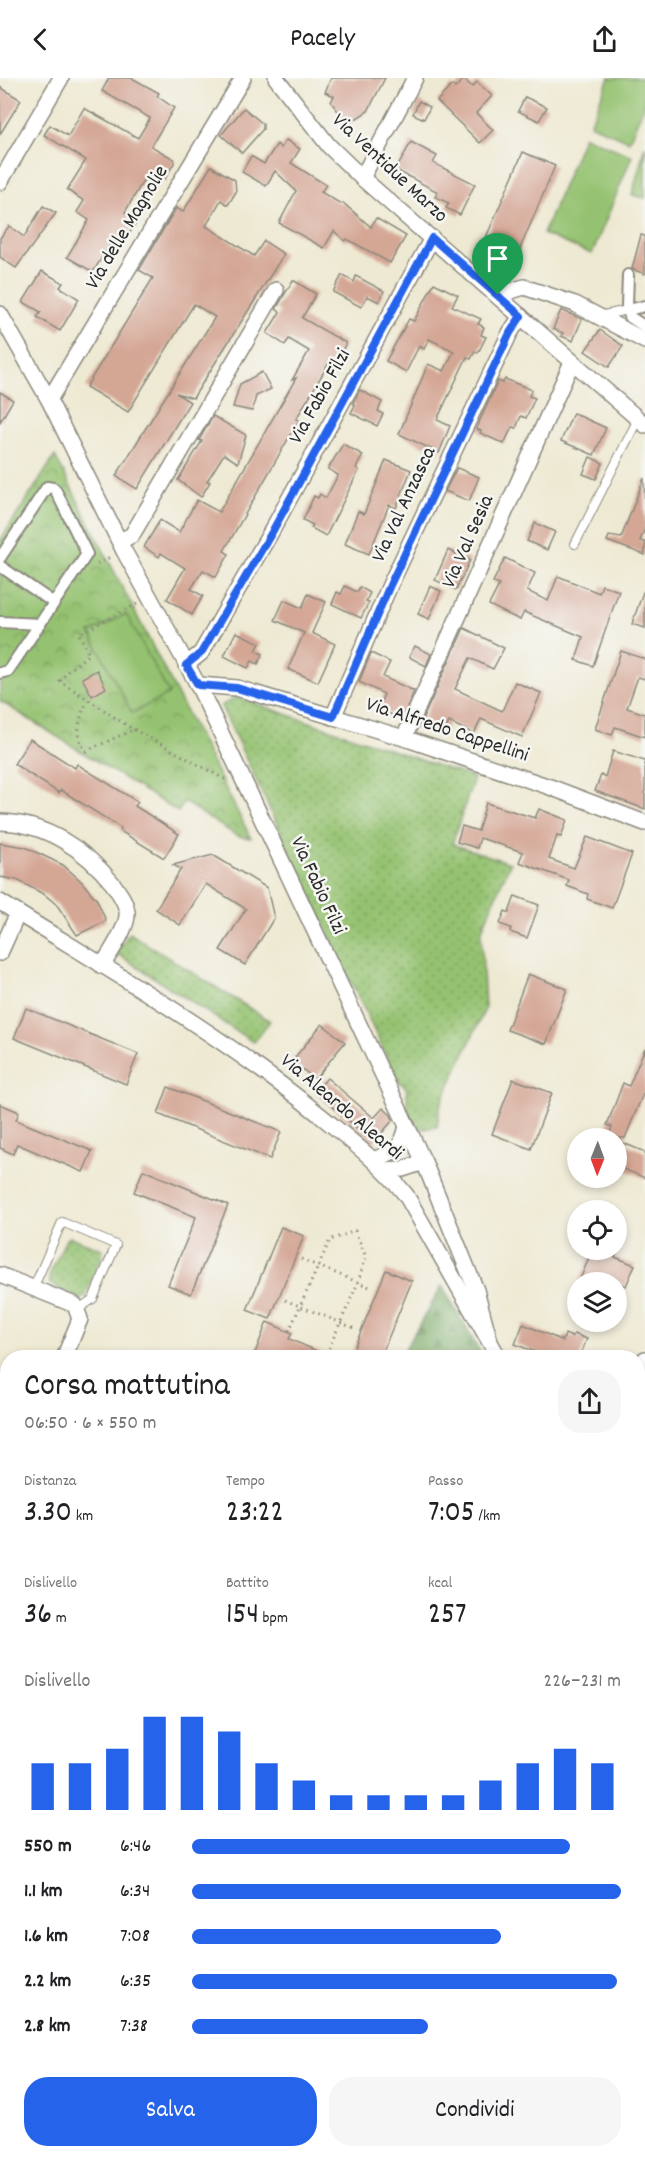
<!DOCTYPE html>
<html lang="it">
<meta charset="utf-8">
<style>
body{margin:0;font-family:Dekko,sans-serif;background:#f6f6f6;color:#202124;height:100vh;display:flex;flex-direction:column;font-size:22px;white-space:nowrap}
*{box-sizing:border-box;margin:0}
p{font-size:20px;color:#757577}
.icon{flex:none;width:33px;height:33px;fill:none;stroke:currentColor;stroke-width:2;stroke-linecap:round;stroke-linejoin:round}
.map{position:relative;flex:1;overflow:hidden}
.sheet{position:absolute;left:0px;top:1272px;width:645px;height:808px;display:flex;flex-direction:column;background:#fff;border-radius:24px 24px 0 0;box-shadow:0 3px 9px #0003}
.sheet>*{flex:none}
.needle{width:39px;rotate:181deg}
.controls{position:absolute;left:567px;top:1050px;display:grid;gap:12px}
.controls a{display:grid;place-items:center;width:60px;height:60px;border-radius:50%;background:#fff;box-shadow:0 3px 9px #0003;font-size:30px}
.pin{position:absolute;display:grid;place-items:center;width:51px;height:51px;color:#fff;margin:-62px -26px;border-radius:50% 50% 50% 0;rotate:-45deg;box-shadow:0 0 6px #0007}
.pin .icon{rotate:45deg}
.round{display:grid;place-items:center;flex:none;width:63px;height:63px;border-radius:24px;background:#f6f6f6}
.headline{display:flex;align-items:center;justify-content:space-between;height:102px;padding:0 24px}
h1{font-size:33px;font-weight:600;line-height:45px}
.figures{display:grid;grid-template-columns:repeat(3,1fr);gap:9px;height:102px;padding:6px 24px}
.figures div{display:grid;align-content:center}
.figures b{font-size:30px;font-weight:600}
.figures small{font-size:16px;font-weight:400}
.figures p{font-size:16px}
.chart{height:168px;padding:12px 24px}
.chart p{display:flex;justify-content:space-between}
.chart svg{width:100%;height:108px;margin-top:6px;stroke:#2563eb;stroke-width:6}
.primary-button{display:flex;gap:12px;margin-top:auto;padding:12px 24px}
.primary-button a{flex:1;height:69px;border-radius:24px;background:#2563eb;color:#fff;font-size:24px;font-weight:600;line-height:69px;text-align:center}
.primary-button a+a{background:#f6f6f6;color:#202124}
ul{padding:0 24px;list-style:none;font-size:20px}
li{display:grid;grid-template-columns:96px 72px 1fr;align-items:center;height:45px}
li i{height:15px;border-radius:8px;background:#2563eb}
header{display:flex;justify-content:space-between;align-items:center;height:78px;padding:0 24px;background:#fff;font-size:27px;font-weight:600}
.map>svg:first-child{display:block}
</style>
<header><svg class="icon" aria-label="back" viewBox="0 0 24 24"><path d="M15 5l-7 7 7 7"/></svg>Pacely<svg class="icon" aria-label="share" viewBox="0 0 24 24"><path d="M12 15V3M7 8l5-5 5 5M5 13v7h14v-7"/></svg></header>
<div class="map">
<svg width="645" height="2080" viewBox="0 0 645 2080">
<defs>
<pattern id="grass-dots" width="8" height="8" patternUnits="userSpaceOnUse" patternTransform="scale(1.5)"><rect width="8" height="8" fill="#94c270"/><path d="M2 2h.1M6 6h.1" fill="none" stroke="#799e5c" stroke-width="1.8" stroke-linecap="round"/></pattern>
<pattern id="forest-firs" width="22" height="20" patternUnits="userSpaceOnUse" patternTransform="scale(1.5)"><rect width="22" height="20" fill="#77a862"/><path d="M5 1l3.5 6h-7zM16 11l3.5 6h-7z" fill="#628951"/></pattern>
<pattern id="park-crowns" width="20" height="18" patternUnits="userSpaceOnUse" patternTransform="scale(1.5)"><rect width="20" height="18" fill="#94c270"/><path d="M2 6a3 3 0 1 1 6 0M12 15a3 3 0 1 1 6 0" fill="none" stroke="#799e5c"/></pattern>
</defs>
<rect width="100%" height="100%" fill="#f6f6f2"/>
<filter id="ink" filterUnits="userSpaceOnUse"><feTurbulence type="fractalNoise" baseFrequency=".0167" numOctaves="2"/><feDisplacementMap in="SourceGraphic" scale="12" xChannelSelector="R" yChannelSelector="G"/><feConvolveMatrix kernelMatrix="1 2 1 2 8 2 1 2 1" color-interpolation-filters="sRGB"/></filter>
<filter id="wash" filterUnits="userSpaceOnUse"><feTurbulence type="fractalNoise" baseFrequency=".008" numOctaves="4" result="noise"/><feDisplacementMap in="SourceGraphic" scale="24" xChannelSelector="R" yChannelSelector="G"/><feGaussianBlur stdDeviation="1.35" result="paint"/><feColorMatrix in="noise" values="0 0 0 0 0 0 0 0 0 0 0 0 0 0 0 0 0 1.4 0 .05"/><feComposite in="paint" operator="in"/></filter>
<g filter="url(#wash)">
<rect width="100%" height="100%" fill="#eee9d2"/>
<g fill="url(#grass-dots)" stroke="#60764e" stroke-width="1.5">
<polygon points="236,619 474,700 452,766 510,785 481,854 485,931 440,1028 437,1049 420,1051 407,1036 407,1011 397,1001 221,628"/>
<polygon points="129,855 270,943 253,964 116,875"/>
<polygon points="70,1159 102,1171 103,1177 85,1219 79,1221 50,1206 49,1198 66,1161"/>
<polygon points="1,1620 7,1622 7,1669 0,1667"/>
</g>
<polygon fill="url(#forest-firs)" stroke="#516a46" stroke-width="1.5" points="442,1208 483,1279 400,1279"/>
<polygon fill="url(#park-crowns)" stroke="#60764e" stroke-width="1.5" points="55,378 251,760 237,758 184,724 178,734 0,623 0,463"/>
<g fill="#94c270" stroke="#60764e" stroke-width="1.5">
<polygon points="609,0 645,0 645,25 629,63 590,46"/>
<polygon points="584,58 632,78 592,176 543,156"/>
<polygon points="645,68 645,120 632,117"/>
<polygon points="126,536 169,616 132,635 90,555"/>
</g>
<g id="blocks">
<g fill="#d4a694">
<polygon points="109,0 132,0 159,15 157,18 174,30 151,68 174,81 174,85 165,101 158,97 155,103 146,98 125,134 134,140 132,143 136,145 124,164 115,158 93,194 67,179 89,142 77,134 84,123 67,112 86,82 44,57 50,47 68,58 84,30 138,60 150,40 102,13"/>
<polygon points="331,0 385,0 368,33 348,46 331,24 334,18 325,14"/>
<polygon points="464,1 472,9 477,4 492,18 476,35 493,52 480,65 437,23 452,7 455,10"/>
<polygon points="0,9 21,22 0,56"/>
<polygon points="525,19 547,29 539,43 518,33"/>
<polygon points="419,23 430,29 424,41 413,36"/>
<polygon points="244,30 263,46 263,51 242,75 221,57"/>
<polygon points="286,62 300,71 291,85 326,107 321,114 341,126 343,125 371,149 376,140 406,158 390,185 347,161 345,163 334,153 324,170 279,145 296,113 275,93 266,108 242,94 251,78 264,86 277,66 281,70"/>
<polygon points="411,64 437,78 433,85 475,106 460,137 446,130 449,125 435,119 438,114 396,92"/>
<polygon points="523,74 555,88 514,185 481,171"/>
<polygon points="211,88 235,102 236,114 228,127 221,122 206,148 254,178 264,163 284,176 193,320 176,315 190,324 137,411 116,398 215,239 194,226 128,334 86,309 153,200 139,192 176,130 183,134"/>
<polygon points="43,128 56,135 16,190 0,179 0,160 9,148 24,159"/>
<polygon points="641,157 645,158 645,196 632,191"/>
<polygon points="42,193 63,205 60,209 79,221 60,253 37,239 41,234 23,224"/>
<polygon points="342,197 354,204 356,198 384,213 379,224 367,218 361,229 333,214"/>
<polygon points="293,202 316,216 302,240 346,265 334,287 329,285 296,341 299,342 224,473 229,476 216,499 203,492 191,511 203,518 192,537 167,521 185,490 161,475 159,479 144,469 160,442 179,454 197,422 219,434 296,300 292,302 309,273 289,261 285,267 267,255 280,234 276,231"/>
<polygon points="434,205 458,217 452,228 481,241 478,246 484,249 481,257 486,259 478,275 475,273 471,281 467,279 437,342 450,348 439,375 399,356 428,286 444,293 454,273 429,261 424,271 419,268 406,294 386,283 409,241 414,243"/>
<polygon points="561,232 582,241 573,263 561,258 563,255 553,251"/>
<polygon points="600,252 623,268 609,289 585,273"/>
<polygon points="262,294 271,311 256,318 252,333 233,329 240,306"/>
<polygon points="505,301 532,312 529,318 535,320 526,340 521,338 516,350 512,349 504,366 480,355 481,353 476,351 498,303 503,305"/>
<polygon points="360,312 382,324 378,333 383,336 377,348 351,335 355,327 353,325"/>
<polygon points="0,314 13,322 0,344"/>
<polygon points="573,335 606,350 594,377 561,363"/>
<polygon points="213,338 246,357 238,385 224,376 207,403 210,404 201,419 178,402 202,363 199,362"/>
<polygon points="343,366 363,377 356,390 359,392 326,458 311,450 313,447 303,442 314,418 318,420 320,416 326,420 338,397 328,391"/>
<polygon points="590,379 603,385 596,401 583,396"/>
<polygon points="386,382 411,392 396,430 389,427 369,476 345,466 358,433 364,436"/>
<polygon points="457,390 479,399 469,423 445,413"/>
<polygon points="644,400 645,450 640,463 645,464 645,477 607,463 609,458 621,460"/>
<polygon points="535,445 555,454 547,472 527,463"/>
<polygon points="448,472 470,482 456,512 435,502"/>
<polygon points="505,480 535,495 527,513 548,523 558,498 599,515 602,507 619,513 593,588 576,582 583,559 524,534 520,542 489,527 499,507 493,504"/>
<polygon points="345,508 357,514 360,509 370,515 366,523 369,524 361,540 332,526 337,514 341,516"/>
<polygon points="430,508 441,513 429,541 418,536"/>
<polygon points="643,514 645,514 645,550 632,546"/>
<polygon points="308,516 326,524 312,555 335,566 318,604 288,591 304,555 275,542 284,522 302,530"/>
<polygon points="464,550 504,570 493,591 470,580 455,611 502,633 515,604 541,615 522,659 481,641 474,656 449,644 443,657 420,647"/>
<polygon points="236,554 260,565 256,573 263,576 258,586 252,583 248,590 224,578"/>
<polygon points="415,568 431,576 426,588 409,579"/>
<polygon points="621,573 645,581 645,601 638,599 627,630 645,636 645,659 615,649 612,657 595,651"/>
<polygon points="371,575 390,584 383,599 414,613 403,639 400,638 399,640 378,631 384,616 359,604"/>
<polygon points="97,592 106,610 92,618 82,600"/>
<polygon points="30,661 75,690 77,686 138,724 135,728 179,756 164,780 120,753 121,750 61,712 59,715 14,686"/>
<polygon points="613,673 645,683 645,731 595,713 601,697 605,699"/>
<polygon points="486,725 535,740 539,731 567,742 561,759 557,758 549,781 574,790 587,759 632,776 612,830 587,821 588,816 567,808 569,802 519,784 523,774 480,760 477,770 457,764 462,748 478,753"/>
<polygon points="0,765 25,769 63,787 81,803 97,822 106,843 77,857 57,827 45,817 17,802 0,799"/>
<polygon points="213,777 267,810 274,840 245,887 220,872 246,831 206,806 180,847 156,831 181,791 173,787"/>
<polygon points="515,818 539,827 527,860 510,854 511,850 500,846 505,833 509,835"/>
<polygon points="528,896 567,911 546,966 507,952"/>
<polygon points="26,930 138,976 126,1006 14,960"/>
<polygon points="322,946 345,964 315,1001 292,983"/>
<polygon points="645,970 645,1011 625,1060 608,1060 612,1049 607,1047 623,1005 629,1008"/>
<polygon points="327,1000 374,1040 383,1030 391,1037 393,1042 374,1064 315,1014"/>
<polygon points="513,1001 552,1015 531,1071 492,1056"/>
<polygon points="168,1009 281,1054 270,1081 158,1036"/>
<polygon points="0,1026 19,1034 16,1042 92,1073 83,1094 17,1066 13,1076 0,1070"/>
<polygon points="616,1062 645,1074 645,1100 616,1088"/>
<polygon points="143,1092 228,1127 191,1216 168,1207 196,1139 134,1114"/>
<polygon points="281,1149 304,1158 270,1241 247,1232"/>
<polygon points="592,1172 618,1172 615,1179 635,1187 626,1208 617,1204 579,1204"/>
<polygon points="386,1192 412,1203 380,1280 350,1280"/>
<polygon points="267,1244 292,1255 289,1261 333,1280 265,1280 255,1275"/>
<polygon points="523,1246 563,1263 565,1256 572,1259 574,1256 587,1261 579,1280 550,1280 515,1266"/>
</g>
</g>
</g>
<g filter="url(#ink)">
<use href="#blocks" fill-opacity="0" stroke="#8c8a7e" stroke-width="1.5"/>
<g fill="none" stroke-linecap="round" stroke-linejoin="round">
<g stroke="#8c8a7e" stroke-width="10">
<g id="service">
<polyline points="599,238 628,232"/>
<polyline points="575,466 638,341"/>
<polyline points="33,1211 62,1144 116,1167 93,1221 77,1232"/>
</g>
</g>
<g stroke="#8c8a7e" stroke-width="14">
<g id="pedestrian">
<polyline points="628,197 627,228 630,239 645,249"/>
<polyline points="628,232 645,228"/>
<polyline points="0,480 47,409 53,410 56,413 87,476 8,593 0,595"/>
<polyline points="0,488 54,525"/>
<polyline points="0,544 40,546"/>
</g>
</g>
<g stroke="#8c8a7e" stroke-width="18">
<g id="minor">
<polyline points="276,0 329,68 362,100 645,347"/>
<polyline points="362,100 415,0"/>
<polyline points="0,104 61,0"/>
<polyline points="498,217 524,209 575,226 645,263"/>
<polyline points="0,236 49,322 124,473 198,607 250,716 424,1084 476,1212 490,1264"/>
<polyline points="49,322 243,0"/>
<polyline points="120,463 132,457 276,212"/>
<polyline points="186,587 201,575 271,454 432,160"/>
<polyline points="198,607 237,610 404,660 550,709 645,745"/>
<polyline points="333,639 390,507 510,255 521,238"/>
<polyline points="404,660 572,284"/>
<path d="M0,744C45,745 85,771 113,806C119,815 126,823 127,834C129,848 110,875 102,888"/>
<path d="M0,824C107,891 218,954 316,1034C348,1060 380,1085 406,1117L499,1280"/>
<polyline points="0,875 18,835"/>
<path d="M373,1082C395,1074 402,1071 407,1048"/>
<polyline points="384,1092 403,1091 424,1084"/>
<polyline points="0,1197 75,1227 80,1241 64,1280"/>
<polyline points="638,1300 645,1281"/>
<polyline points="0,1432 8,1415"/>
<polyline points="0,1512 8,1515"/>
<polyline points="638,1519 645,1530"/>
<polyline points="0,1674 8,1676"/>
<polyline points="638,1756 645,1750"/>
<polyline points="0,1882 8,1884"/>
<polyline points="638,1896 645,1905"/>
</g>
</g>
<g stroke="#8c8a7e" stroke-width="21">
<g id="tertiary">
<polyline points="638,1410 645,1424"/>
<polyline points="638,1464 645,1451"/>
<polyline points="313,2080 315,2073"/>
</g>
</g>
<g stroke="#8c8a7e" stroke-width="27">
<polyline id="primary" points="0,2072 23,2080"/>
</g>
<g stroke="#8c8a7e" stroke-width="3" stroke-dasharray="1.5 4.5" stroke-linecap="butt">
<polyline points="97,486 112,478"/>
<polyline points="137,526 79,556 89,576 68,593 60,603 128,648 228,703"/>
<path d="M88,622C80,637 73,658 86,673L135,651"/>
<polyline points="301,1181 372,1210"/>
<polyline points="285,1222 356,1251"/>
<polyline points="289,1253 330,1162 355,1153 366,1179 358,1205 329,1270"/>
<polyline points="638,1390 645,1393"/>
<path d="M642,1479C639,1490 639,1497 645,1506"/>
</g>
<use href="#service" stroke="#fff" stroke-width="8"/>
<use href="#pedestrian" stroke="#fff" stroke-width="10"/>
<use href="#minor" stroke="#fff" stroke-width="15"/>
<use href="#tertiary" stroke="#fff" stroke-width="18"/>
<use href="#primary" stroke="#fbbe6e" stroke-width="24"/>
</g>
</g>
<g fill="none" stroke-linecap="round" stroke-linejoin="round" filter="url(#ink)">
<g stroke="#fff" stroke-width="12">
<polygon id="route" points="432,160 521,238 510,255 390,507 333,639 237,610 198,607 186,587 201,575 272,454"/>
</g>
<use href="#route" stroke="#2563eb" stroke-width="8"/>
</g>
<g text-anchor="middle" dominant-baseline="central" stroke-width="5" stroke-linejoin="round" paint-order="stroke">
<g font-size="21" fill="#2b2b2b" stroke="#f6f6f2">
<text transform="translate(389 91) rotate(43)">Via Ventidue Marzo</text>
<text transform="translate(128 150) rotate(-59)">Via delle Magnolie</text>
<text transform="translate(321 319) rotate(-61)">Via Fabio Filzi</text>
<text transform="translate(405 427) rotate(-65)">Via Val Anzasca</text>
<text transform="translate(469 464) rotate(-66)">Via Val Sesia</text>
<text transform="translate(447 653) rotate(18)">Via Alfredo Cappellini</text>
<text transform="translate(317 808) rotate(65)">Via Fabio Filzi</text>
<text transform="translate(341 1030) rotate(40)">Via Aleardo Aleardi</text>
</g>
</g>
</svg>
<div class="controls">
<a><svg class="needle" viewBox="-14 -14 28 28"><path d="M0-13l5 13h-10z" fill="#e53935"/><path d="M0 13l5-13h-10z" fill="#757577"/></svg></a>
<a><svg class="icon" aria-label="locate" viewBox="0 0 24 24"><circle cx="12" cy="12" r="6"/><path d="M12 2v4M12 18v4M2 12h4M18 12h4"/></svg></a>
<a><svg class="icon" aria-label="layers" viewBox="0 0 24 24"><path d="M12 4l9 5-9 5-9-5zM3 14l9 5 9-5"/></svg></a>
</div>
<div class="pin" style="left:498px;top:217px;background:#1e9e55"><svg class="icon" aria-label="arrive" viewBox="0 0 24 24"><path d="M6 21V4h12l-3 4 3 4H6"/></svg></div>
<section class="sheet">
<div class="headline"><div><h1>Corsa mattutina</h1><p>06:50 · 6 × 550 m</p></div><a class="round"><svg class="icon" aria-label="share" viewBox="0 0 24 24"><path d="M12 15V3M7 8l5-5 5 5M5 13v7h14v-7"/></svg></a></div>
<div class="figures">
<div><p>Distanza</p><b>3.30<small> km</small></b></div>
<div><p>Tempo</p><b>23:22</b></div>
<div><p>Passo</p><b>7:05<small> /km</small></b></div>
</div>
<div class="figures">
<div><p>Dislivello</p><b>36<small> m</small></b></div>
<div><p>Battito</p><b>154<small> bpm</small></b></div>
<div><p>kcal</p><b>257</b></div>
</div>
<div class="chart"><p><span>Dislivello</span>226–231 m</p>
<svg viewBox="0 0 160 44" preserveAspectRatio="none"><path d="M5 44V25M15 44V25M25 44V19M35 44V6M45 44V6M55 44V12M65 44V25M75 44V32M85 44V38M95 44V38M105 44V38M115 44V38M125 44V32M135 44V25M145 44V19M155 44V25"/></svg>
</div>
<ul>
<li><b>550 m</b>6:46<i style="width:88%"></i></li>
<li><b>1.1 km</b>6:34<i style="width:100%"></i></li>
<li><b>1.6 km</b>7:08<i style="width:72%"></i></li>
<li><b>2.2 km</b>6:35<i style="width:99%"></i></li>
<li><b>2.8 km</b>7:38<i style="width:55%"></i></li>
</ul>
<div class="primary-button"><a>Salva</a><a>Condividi</a></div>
</section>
</div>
